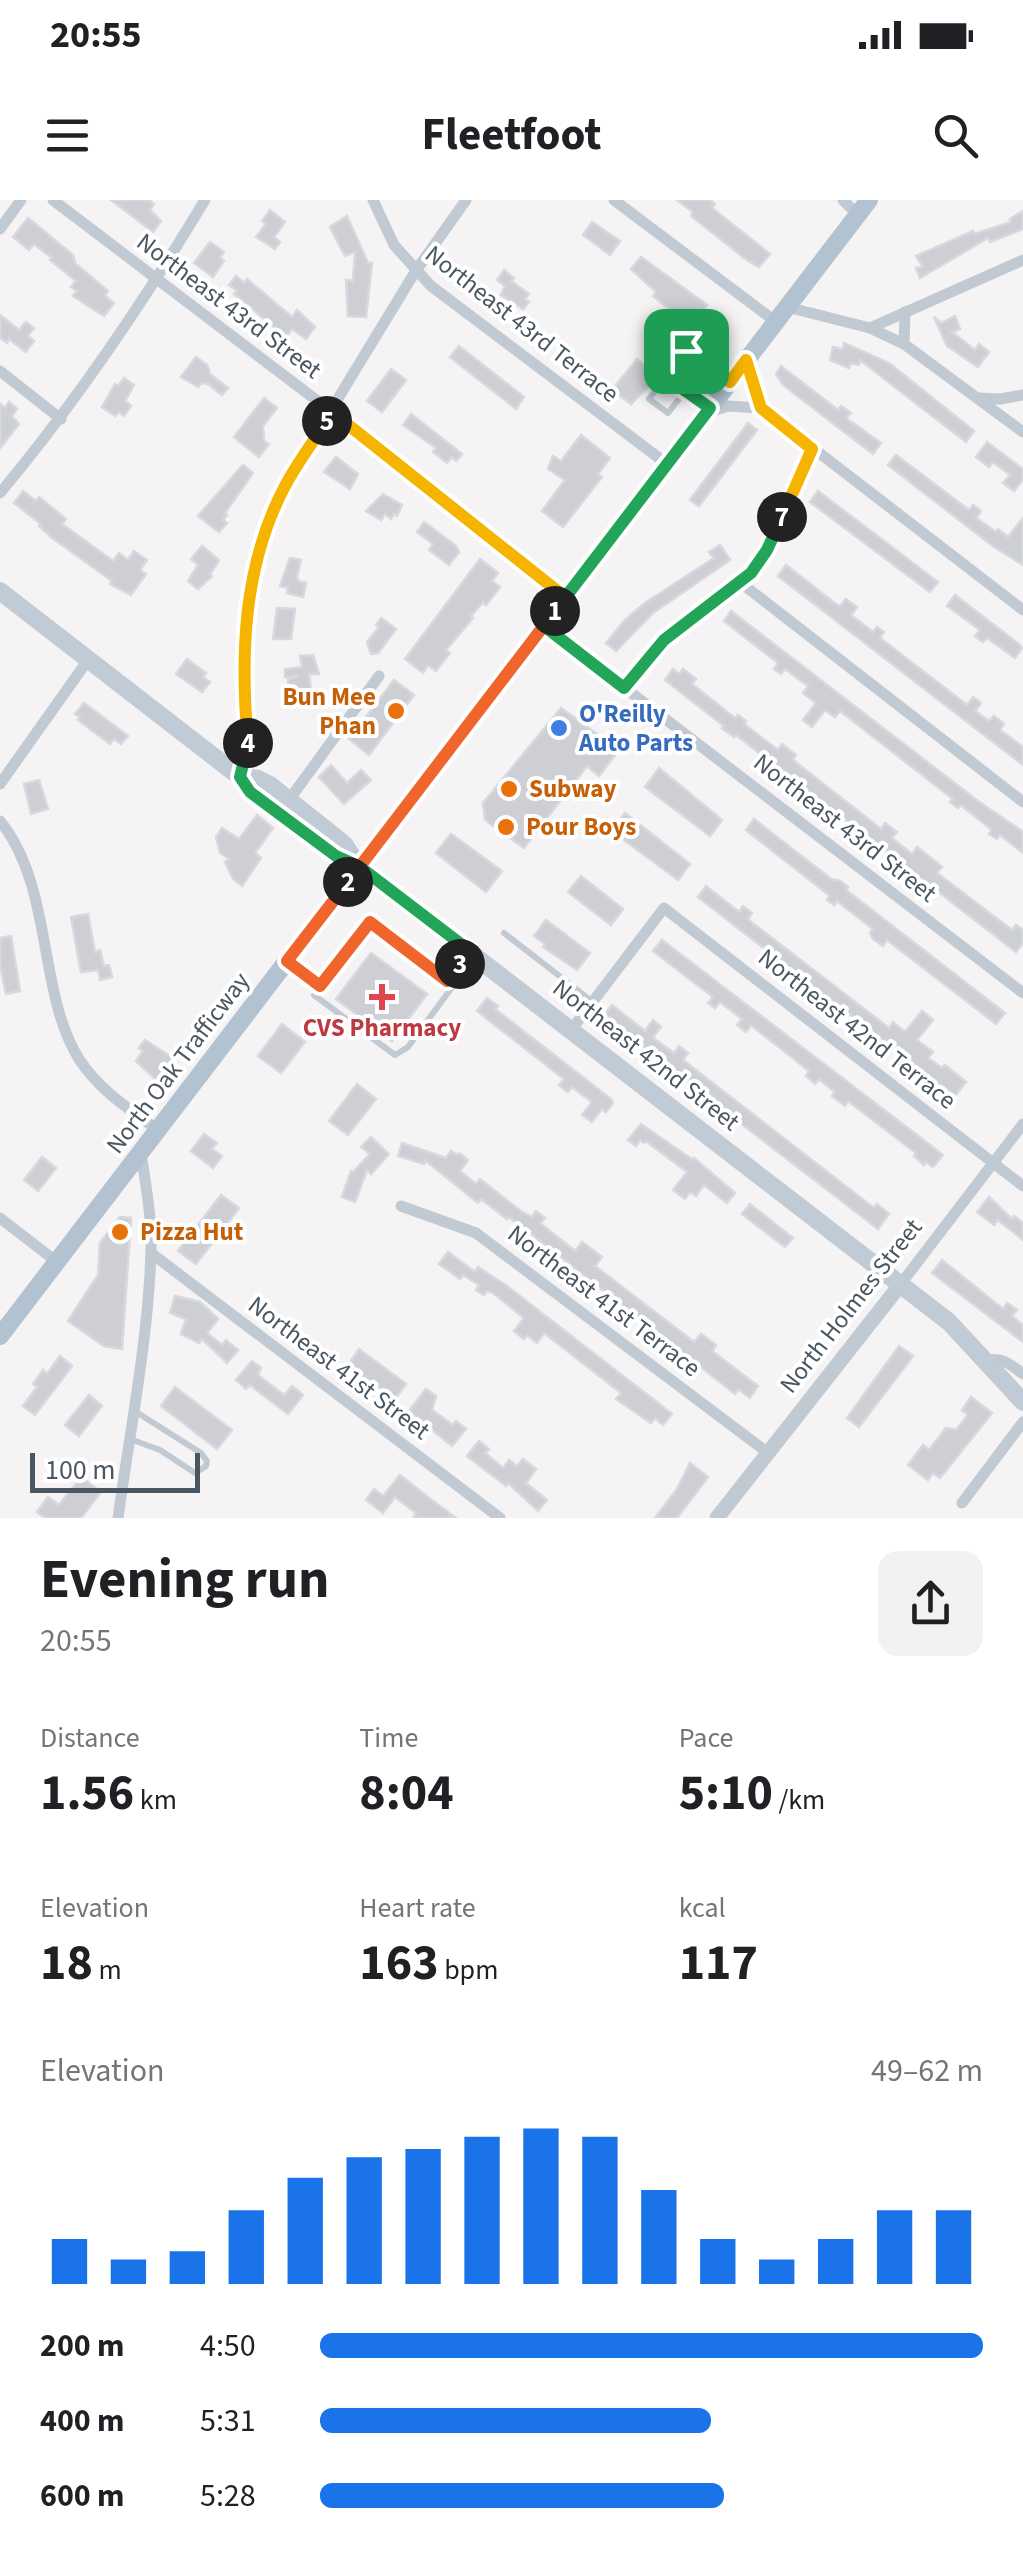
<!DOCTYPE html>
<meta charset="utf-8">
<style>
body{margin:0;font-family:"Source Sans 3",sans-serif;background:#f2f2f2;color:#202124;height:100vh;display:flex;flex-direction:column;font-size:38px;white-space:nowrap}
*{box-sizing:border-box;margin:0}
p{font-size:32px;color:#757577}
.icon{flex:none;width:55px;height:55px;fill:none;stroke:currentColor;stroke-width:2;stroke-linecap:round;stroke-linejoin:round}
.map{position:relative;height:1318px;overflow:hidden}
.panel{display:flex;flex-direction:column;background:#fff;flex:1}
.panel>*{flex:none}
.scale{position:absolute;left:30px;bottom:25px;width:170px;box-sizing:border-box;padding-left:10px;border:5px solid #4a5661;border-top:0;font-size:28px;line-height:35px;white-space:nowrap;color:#4a5661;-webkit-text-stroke:8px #fff;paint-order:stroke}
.pin{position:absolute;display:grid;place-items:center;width:85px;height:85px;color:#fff;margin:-42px;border-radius:20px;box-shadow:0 5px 15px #0006}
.km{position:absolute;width:50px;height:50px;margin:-25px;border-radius:50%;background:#222;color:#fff;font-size:28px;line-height:50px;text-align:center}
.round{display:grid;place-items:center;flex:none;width:105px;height:105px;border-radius:20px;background:#f2f2f2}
.summary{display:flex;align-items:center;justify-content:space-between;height:170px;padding:0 40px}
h1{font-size:55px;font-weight:700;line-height:75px}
.figures{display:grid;grid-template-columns:repeat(3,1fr);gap:15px;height:170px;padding:10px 40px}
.figures div{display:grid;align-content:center}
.figures b{font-size:50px;font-weight:700}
.figures small{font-size:28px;font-weight:400}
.figures p{font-size:28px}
.chart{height:280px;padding:20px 40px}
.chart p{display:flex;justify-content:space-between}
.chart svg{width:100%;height:180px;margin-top:10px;stroke:#1a73e8;stroke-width:6}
ul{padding:0 40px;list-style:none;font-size:32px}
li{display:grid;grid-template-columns:160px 120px 1fr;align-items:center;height:75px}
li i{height:25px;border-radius:12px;background:#1a73e8}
.status{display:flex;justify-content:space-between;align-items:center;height:70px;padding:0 50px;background:#fff;direction:ltr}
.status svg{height:28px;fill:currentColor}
header{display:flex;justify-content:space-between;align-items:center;height:130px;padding:0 40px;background:#fff;font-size:45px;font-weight:700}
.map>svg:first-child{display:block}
</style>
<div class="status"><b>20:55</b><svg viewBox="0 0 49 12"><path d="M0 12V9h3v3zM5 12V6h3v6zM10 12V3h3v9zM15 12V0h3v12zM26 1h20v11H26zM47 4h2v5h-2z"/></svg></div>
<header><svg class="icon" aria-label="menu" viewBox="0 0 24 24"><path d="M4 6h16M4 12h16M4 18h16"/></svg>Fleetfoot<svg class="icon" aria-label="search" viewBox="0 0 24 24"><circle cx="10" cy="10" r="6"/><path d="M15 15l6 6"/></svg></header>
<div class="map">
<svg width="1023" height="1318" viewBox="0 0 1023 1318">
<rect width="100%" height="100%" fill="#f5f3f3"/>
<g fill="#cdcfd5" stroke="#d7d9de" stroke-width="2.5">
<polygon points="111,0 149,0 154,4 150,10 161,21 153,32"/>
<polygon points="677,0 710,0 715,4 712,8 770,54 759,67 748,61 691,16 693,12"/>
<polygon points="270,10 285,22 274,37 280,42 275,49 256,37 266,24 262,21"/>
<polygon points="1023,11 1023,29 990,42 988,38 920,78 916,68 923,67 916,56 973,31 974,34 1011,22 1010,19"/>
<polygon points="347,16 368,63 372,63 366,117 348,116 346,80 353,81 355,52 345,56 330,27"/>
<polygon points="28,18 73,55 75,63 108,91 105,96 114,103 104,116 73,96 77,91 71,87 76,81 50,60 52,58 34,44 29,50 13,37"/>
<polygon points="592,22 620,41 610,55 583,35"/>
<polygon points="210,42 224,52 220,57 224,61 213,77 194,63"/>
<polygon points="641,57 707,105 699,114 703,117 678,143 668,135 674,128 664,121 672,111 653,96 656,92 631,69"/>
<polygon points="504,70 514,78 511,81 529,94 525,99 529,102 523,109 501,95 505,86 497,80"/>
<polygon points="236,76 244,83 247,79 292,117 297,110 315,127 306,139 292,129 286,137 234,94 237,91 229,85"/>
<polygon points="0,115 19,130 26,122 34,128 28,136 34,141 26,152 9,139 7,143 0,138"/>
<polygon points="955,116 960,129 952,132 975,150 979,144 989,152 978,167 947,146 934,117 941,123"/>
<polygon points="844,143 889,163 974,231 966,242 860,160 859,165 851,163 849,168 830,160 833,147 843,149"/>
<polygon points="459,146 524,197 516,209 450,157"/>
<polygon points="196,157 207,165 210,174 228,188 222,195 208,184 202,183 198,187 181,177"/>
<polygon points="637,159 645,166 651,159 660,166 647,182 650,185 631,204 612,190"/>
<polygon points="781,166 838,210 841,206 851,213 846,218 881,243 873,254 783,185 776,174"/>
<polygon points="391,169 406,180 382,212 367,201"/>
<polygon points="124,178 134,185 125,201 131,206 124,216 119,212 115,216 102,207 115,184 118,186"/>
<polygon points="264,198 277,208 263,226 264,241 269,244 259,257 234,237"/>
<polygon points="9,202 17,209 12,216 19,224 0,248 0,204 5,208"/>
<polygon points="411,214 462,254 456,261 452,257 447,263 433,252 436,248 403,225"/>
<polygon points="748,223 757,230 699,306 690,300"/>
<polygon points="581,235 610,258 598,274 602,277 563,327 542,311 565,280 548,269 553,256 561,261"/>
<polygon points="987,242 1023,269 1023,279 1014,291 1003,283 1010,275 993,262 989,267 976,257"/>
<polygon points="896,255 969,310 973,305 981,311 976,318 996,332 998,329 1008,337 1023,318 1023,365 994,347 888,265"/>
<polygon points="336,257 358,274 350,289 324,272"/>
<polygon points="243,265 253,273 225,313 227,315 223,320 227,323 219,332 198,316"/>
<polygon points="23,291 36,301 39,297 66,319 62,324 113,361 119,353 128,360 134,351 147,360 140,370 146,374 131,395 110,384 112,381 51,337 39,326 41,324 14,303"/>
<polygon points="818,291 938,382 930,392 810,302"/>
<polygon points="383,294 402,305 397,316 394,314 391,319 385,314 381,320 366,311"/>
<polygon points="424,322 456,346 459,352 449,365 429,350 433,344 417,332"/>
<polygon points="720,345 730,360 653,413 616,451 606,443 625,420 645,403 714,358 709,352"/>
<polygon points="202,346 219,360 210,374 212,376 198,389 188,381 198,365 191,359"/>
<polygon points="290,358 301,360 297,376 298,381 306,383 303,397 287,393 288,388 280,386"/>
<polygon points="480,359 498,373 492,381 500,387 486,405 483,402 471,416 473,418 446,450 450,453 436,471 428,465 423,473 405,459"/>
<polygon points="786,365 836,404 840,406 846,399 857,407 851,415 873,432 877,427 884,432 880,438 967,505 973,497 981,503 975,511 989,521 994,516 1004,524 1000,530 1023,547 1023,565 778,376"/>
<polygon points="955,395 1019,444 1022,448 1015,458 987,438 983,442 975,436 980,430 947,406"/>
<polygon points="277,408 295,409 291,439 273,439"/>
<polygon points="731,411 978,601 1023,632 1023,653 1000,635 997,639 989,634 992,630 977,618 961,605 958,608 950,602 953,599 840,511 835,517 825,510 812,527 803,520 816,503 803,493 808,486 785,469 781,474 774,469 778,463 724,421"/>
<polygon points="381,418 396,429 378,453 371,454 367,442 379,427 376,425"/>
<polygon points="313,455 319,474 309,474 311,491 289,493 288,479 298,476 285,477 285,469 302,467 300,456"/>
<polygon points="187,459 206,473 203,477 210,482 202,492 176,474"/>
<polygon points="673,469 679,474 683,469 696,479 692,484 735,518 738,515 746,521 744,524 778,550 782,544 796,555 793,560 881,629 885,623 897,632 892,638 912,654 917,647 942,667 937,673 1012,730 1016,725 1023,730 1023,743 1016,752 736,535 734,537 722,528 724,526 665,480"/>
<polygon points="394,480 414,495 369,555 349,539"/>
<polygon points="84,503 128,536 121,544 114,539 110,544 78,520 80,517 75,514"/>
<polygon points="561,508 619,550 599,576 587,566 524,648 485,620 483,603"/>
<polygon points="331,565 347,583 361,570 371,580 344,604 319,577"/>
<polygon points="659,568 722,620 710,636 645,587"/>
<polygon points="39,580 48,609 31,614 24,584"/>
<polygon points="625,613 690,664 678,680 612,631"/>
<polygon points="257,615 273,628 255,653 261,658 242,686 233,679 225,662 229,659 220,653 216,637 222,628 239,639"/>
<polygon points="754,619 831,679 840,681 848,687 846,690 1005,813 996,824 887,740 883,746 873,739 870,733 873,729 837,701 834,705 827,700 830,696 746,630"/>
<polygon points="451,634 502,671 486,692 436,653"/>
<polygon points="581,676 623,709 611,725 568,692"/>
<polygon points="706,686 739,712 743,706 752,713 748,719 750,721 889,828 893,822 905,832 922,811 933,820 917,840 933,852 928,858 942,868 945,865 966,882 955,896 698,697"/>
<polygon points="88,714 95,752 100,750 104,766 109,765 112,777 100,780 98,770 81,772 71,717"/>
<polygon points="546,720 590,753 577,770 543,747 545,744 534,736"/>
<polygon points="11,736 20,791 6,794 0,765 0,738"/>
<polygon points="662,740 943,955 933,967 926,962 924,965 914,956 916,953 848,901 845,906 832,896 835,892 819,879 815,884 806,876 809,871 751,825 746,832 737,825 742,819 720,802 715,808 708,803 713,797 653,751"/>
<polygon points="371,753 427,794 392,841 336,799"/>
<polygon points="487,798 498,806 495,809 611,899 613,903 606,912 602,909 592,922 582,915 592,902 572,887 568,892 559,885 564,879 477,811"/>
<polygon points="612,805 645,831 653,820 661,827 653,837 656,840 674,853 679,846 688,853 683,860 874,1008 877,1004 889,1014 878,1029 603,817"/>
<polygon points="282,824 305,842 281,873 258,856"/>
<polygon points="145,840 173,858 156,880 136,861 143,851 139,848"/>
<polygon points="357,884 376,899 348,935 329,921"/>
<polygon points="641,924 693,960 694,958 735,993 727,1003 704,985 696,996 690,992 685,999 673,990 687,972 646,941 644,943 640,940 636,946 628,940"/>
<polygon points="204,934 217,943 212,949 222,956 213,968 191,951"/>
<polygon points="371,937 389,954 371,974 367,970 355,1002 342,997 351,971 353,972 370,954 361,947"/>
<polygon points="402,943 446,958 451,951 457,955 459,953 468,960 460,971 476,984 480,979 522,1012 532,1017 536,1011 545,1018 540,1023 575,1051 582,1042 602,1057 595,1066 694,1142 701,1134 716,1145 712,1151 758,1186 750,1198 738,1189 735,1194 509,1017 507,1019 481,999 478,1003 425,960 424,964 398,956"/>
<polygon points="42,957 56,968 38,991 24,980"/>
<polygon points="221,995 239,1008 196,1064 178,1051"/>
<polygon points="989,997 1012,1019 1014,1016 1023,1023 1023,1040 998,1020 994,1025 977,1012"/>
<polygon points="750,1004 793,1038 785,1047 742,1014"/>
<polygon points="120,1017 131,1018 122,1149 104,1146 68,1121 98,1075 100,1043"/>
<polygon points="448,1052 475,1072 478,1067 507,1086 672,1214 663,1225 655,1218 651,1223 616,1199 621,1193 544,1133 537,1143 527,1135 524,1139 514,1131 524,1118 493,1093 487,1091 484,1095 476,1090 479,1085 463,1075 460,1079 439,1064"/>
<polygon points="942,1060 1003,1109 1007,1103 1017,1110 1012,1116 1023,1125 1023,1142 932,1073"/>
<polygon points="175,1096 200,1102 218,1119 207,1133 222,1145 226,1140 238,1150 227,1163 202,1139 199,1143 181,1134 186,1119 170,1113"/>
<polygon points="899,1146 913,1156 859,1227 847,1218"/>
<polygon points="359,1149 406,1184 395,1199 348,1165"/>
<polygon points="60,1156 72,1166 35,1215 23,1206 37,1187 33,1184 43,1170 47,1174"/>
<polygon points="252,1161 261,1168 258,1175 284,1195 292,1186 303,1195 288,1214 250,1185 246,1189 236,1180"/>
<polygon points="175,1187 232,1230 217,1249 161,1206"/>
<polygon points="426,1189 436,1196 432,1210 453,1225 456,1221 466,1229 452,1246 409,1211"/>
<polygon points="89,1195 102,1206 79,1236 65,1225"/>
<polygon points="971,1197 992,1213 940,1278 933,1273 928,1280 908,1265 923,1245 929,1250 946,1228 956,1230 968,1215 962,1210"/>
<polygon points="479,1241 489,1249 485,1253 503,1268 509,1260 517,1266 523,1259 536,1269 526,1283 547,1300 538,1311 508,1283 506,1286 467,1256"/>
<polygon points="690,1263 708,1277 677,1318 655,1318 677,1289"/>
<polygon points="400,1275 429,1298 456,1318 413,1318 416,1313 395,1297 383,1313 366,1300 374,1289 383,1296"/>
<polygon points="81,1277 101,1292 81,1318 45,1318 37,1312 48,1297 59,1305"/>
</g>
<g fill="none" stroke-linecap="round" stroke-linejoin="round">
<g stroke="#c1cad2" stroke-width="6">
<polyline points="726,135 708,122 686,151 729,181"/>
<polyline points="686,151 666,177 707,207"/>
<polyline points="666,177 649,199 668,213 685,191"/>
<polygon points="370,722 453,786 408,847 395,855 314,795"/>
<polyline points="504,733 593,802"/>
<polyline points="290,763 321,786"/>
<polyline points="447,781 467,754"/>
<polyline points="130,1239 160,1250 195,1273 206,1266 207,1261 201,1253 133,1210"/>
</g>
<g stroke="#c1cad2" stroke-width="11">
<polyline points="53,0 332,212 565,397"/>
<polyline points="373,0 394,45 431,86 667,264"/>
<polyline points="614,0 776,122"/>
<polyline points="843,0 858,15"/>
<polyline points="0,29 21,0"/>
<polyline points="787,107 870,128 904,144 1023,232"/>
<polyline points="870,128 1023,60"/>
<polyline points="904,144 905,112"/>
<polyline points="747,160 761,208"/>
<polyline points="0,171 61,219"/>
<polyline points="979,198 1000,199 1023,195"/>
<polyline points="710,212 728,206 761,208 1023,410"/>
<path d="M0,293C77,201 143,103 205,0"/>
<polyline points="741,383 1023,602"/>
<polyline points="544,426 1023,793"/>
<polyline points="624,487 664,440 751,373 767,350 812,249"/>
<path d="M240,577C243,565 248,551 248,539C248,523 245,508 245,492C247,416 252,347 289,279L415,72L466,0"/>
<polyline points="0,584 88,460"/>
<polyline points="289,600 379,476"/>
<path d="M0,621C54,688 37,792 79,859C99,890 129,909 158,930"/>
<polyline points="572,829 664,708 1023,986"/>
<polyline points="401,1006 476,1033 768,1253"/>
<polyline points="0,1018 57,1062"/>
<polyline points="151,1053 500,1318"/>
<polyline points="900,1085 1023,924"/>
<path d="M984,1161C1001,1156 1010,1164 1023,1174"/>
<polyline points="962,1303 1023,1222"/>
<path d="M118,1318C130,1230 148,1141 151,1052C152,1019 146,986 141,953"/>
</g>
<polyline stroke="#c1cad2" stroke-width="15" points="717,1318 900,1085"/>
<g stroke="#c1cbd6" stroke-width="18">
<polyline points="0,391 240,577 251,591 336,656 359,667 949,1122 1023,1202"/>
<polyline points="240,577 258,579 270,585 344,644 359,667"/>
</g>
<polyline stroke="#b3c2d1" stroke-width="18" points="0,1136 869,0"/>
</g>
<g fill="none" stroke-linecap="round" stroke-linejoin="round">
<g stroke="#fff" stroke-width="20">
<polyline id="split-1" points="555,411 710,208 666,177 686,151"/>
</g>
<g stroke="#fff" stroke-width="20">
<polyline id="split-2" points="348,682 555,411"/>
</g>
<g stroke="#fff" stroke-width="20">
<polyline id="split-3" points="348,682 287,761 320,786 370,722 447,781 460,764"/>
</g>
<g stroke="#fff" stroke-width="20">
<polyline id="split-4" points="248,543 240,577 250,592 336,656 360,667 470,751 460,764"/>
</g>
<g stroke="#fff" stroke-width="20">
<path id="split-5" d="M248,543C240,456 243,365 285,286C297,263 313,242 327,221"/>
</g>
<g stroke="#fff" stroke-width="20">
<polyline id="split-6" points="327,221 332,212 565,397 545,423"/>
</g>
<g stroke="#fff" stroke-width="20">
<polyline id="split-7" points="545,423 544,426 624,488 664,440 751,373 767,350 782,317"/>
</g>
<g stroke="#fff" stroke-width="20">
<polyline id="split-8" points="686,151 730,182 746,160 761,208 812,249 782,317"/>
</g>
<use href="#split-1" stroke="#22a559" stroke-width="12"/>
<use href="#split-2" stroke="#f0652b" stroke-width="12"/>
<use href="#split-3" stroke="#f0652b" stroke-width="12"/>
<use href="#split-4" stroke="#22a559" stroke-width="12"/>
<use href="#split-5" stroke="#f5b400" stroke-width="12"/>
<use href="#split-6" stroke="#f5b400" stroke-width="12"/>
<use href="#split-7" stroke="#22a559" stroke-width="12"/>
<use href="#split-8" stroke="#f5b400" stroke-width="12"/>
</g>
<g fill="#e8710a" stroke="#fff" stroke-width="4">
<circle cx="396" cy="511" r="10"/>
<circle cx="509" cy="589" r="10"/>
<circle cx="506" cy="627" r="10"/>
<circle cx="120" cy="1032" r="10"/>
</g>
<circle fill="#3f7fe0" stroke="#fff" stroke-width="4" cx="559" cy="528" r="10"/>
<path fill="#e0444e" stroke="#fff" stroke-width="4" d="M377 782h10v10h10v10h-10v10h-10v-10h-10v-10h10z"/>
<g text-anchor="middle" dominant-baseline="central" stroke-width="8" stroke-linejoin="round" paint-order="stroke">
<g font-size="25" fill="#4a5661" stroke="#fff">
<text transform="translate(229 106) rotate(37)">Northeast 43rd Street</text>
<text transform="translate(522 124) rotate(38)">Northeast 43rd Terrace</text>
<text transform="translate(845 628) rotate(38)">Northeast 43rd Street</text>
<text transform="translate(857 829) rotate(38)">Northeast 42nd Terrace</text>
<text transform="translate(646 855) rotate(38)">Northeast 42nd Street</text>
<text transform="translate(178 863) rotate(-53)">North Oak Trafficway</text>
<text transform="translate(604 1101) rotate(37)">Northeast 41st Terrace</text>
<text transform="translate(851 1106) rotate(-52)">North Holmes Street</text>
<text transform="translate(339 1168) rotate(37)">Northeast 41st Street</text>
</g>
<g font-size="25" font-weight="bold" fill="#c56008" stroke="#fff" text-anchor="start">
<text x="376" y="497" text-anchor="end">Bun Mee<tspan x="376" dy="29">Phan</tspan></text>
<text x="529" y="589">Subway</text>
<text x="526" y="627">Pour Boys</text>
<text x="140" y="1032">Pizza Hut</text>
</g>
<g font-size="25" font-weight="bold" fill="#366cbe" stroke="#fff" text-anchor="start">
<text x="579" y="514">O'Reilly<tspan x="579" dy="29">Auto Parts</tspan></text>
</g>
<g font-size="25" font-weight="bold" fill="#be3a42" stroke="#fff">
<text x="382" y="828">CVS Pharmacy</text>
</g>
</g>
</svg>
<div class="scale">100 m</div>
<div class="pin" style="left:686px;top:151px;background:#1e9e55"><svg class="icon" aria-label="arrive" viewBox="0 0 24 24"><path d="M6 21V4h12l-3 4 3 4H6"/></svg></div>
<b class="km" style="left:555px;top:411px">1</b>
<b class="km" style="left:348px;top:682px">2</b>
<b class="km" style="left:460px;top:764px">3</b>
<b class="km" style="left:248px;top:543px">4</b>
<b class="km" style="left:327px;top:221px">5</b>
<b class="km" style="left:782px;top:317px">7</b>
</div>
<section class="panel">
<div class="summary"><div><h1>Evening run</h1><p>20:55</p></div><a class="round"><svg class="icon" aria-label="share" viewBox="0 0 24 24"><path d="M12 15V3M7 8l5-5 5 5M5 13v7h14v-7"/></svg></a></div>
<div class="figures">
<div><p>Distance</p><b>1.56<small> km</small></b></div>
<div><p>Time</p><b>8:04</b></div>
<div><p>Pace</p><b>5:10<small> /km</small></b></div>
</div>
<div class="figures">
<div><p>Elevation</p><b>18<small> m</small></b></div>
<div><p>Heart rate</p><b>163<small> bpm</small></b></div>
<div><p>kcal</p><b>117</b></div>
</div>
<div class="chart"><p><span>Elevation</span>49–62 m</p>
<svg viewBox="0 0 160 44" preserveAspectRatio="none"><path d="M5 44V33M15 44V38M25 44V36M35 44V26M45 44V18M55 44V13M65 44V11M75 44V8M85 44V6M95 44V8M105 44V21M115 44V33M125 44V38M135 44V33M145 44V26M155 44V26"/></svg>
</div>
<ul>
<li><b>200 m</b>4:50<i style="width:100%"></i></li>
<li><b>400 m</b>5:31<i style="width:59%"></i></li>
<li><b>600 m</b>5:28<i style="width:61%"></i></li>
</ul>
</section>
